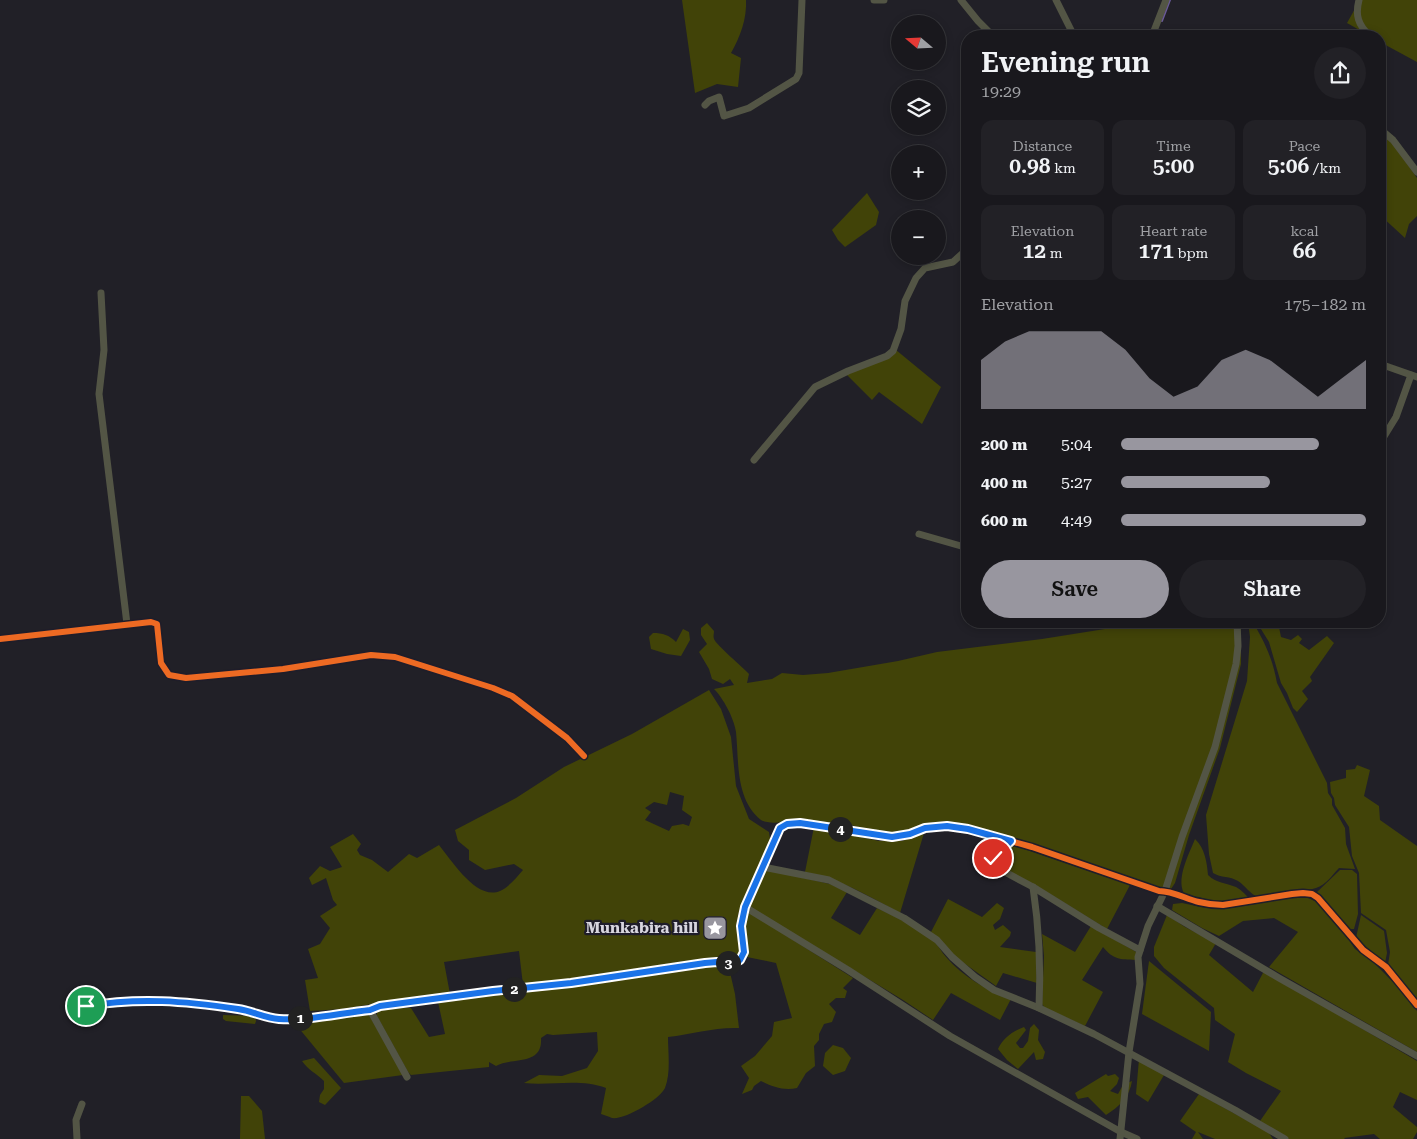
<!DOCTYPE html>
<meta charset="utf-8">
<style>
body{margin:0;font-family:"Roboto Serif",serif;background:#222126;color:#f1f3f6;height:100vh;display:flex;flex-direction:column;font-size:19px;white-space:nowrap}
*{box-sizing:border-box;margin:0}
p{font-size:16px;color:#9fa0a4}
.icon{flex:none;width:28px;height:28px;fill:none;stroke:currentColor;stroke-width:2;stroke-linecap:round;stroke-linejoin:round}
.map{position:relative;flex:1;overflow:hidden}
.drawer{position:absolute;left:961px;top:30px;width:425px;height:598px;display:flex;flex-direction:column;background:#19181d;border-radius:20px;box-shadow:0 2px 8px #0003,0 0 0 1px #37373b}
.drawer>*{flex:none}
.needle{width:32px;rotate:289deg}
.tools{position:absolute;left:891px;top:15px;display:grid;gap:10px}
.tools a{display:grid;place-items:center;width:55px;height:55px;border-radius:50%;background:#19181d;box-shadow:0 2px 8px #0003,0 0 0 1px #37373b;font-size:25px}
.pin{position:absolute;display:grid;place-items:center;width:42px;height:42px;color:#fff;margin:-21px;border:2px solid #fff;border-radius:50%;box-shadow:0 1px 5px #0007}
.km{position:absolute;width:25px;height:25px;margin:-12px;border-radius:50%;background:#222;color:#fff;font-size:14px;line-height:25px;text-align:center}
.round{display:grid;place-items:center;flex:none;width:52px;height:52px;border-radius:26px;background:#222126}
.headline{display:flex;align-items:center;justify-content:space-between;height:85px;padding:0 20px}
h1{font-size:28px;font-weight:600;line-height:38px}
.stats{display:grid;grid-template-columns:repeat(3,1fr);gap:8px;height:85px;padding:5px 20px}
.stats div{display:grid;align-content:center;border-radius:12px;background:#222126;text-align:center}
.stats b{font-size:21px;font-weight:600}
.stats small{font-size:14px;font-weight:400}
.stats p{font-size:14px}
.chart{height:140px;padding:10px 20px}
.chart p{display:flex;justify-content:space-between}
.chart svg{width:100%;height:90px;margin-top:5px;fill:#98969f;opacity:.7}
.primary-button{display:flex;gap:10px;margin-top:auto;padding:10px 20px}
.primary-button a{flex:1;height:58px;border-radius:30px;background:#98969f;color:#111;font-size:20px;font-weight:600;line-height:58px;text-align:center}
.primary-button a+a{background:#222126;color:#f1f3f6}
ul{padding:0 20px;list-style:none;font-size:16px}
li{display:grid;grid-template-columns:80px 60px 1fr;align-items:center;height:38px}
li i{height:12px;border-radius:6px;background:#98969f}
.map>svg:first-child{display:block}
</style>
<div class="map">
<svg width="1417" height="1139" viewBox="0 0 1417 1139">
<rect width="100%" height="100%" fill="#212027"/>
<g fill="#414308" fill-rule="evenodd">
<path d="M682,0H746C747,19 740,37 731,53L741,58L738,87L717,84L695,93Z"/>
<polygon points="1360,0 1417,0 1417,62 1380,42 1380,36 1370,36 1347,23"/>
<polygon points="1388,136 1417,178 1417,216 1409,224 1405,238 1380,215 1380,141"/>
<polygon points="867,193 879,212 876,225 845,247 838,240 832,230"/>
<polygon points="896,350 941,387 922,424 879,392 872,400 846,374"/>
<path d="M1155,621H1241V664L1220,748L1189,835L1175,883L1171,889L1163,890C1114,873 1065,856 1016,840C992,833 968,822 943,822C925,821 909,832 891,833C877,834 864,828 851,825C845,824 838,825 832,824C823,824 815,820 806,820C794,820 770,826 761,820C735,799 739,761 736,732C734,718 723,698 714,689L734,685L730,679L723,684L712,679L709,669L699,652L707,644L701,635V628L707,623L714,631C714,634 713,636 714,639C716,645 743,667 749,674L747,683L772,679L782,673L803,675L828,673L898,661L937,652L1042,639Z"/>
<path d="M1248,621H1252C1265,642 1273,660 1277,683L1327,783L1328,793L1332,799V805L1345,828L1346,844L1355,869L1339,868C1333,874 1326,885 1316,888C1304,892 1290,890 1278,893C1272,894 1266,898 1259,897C1250,895 1245,885 1238,881C1230,876 1221,878 1213,873L1209,854L1206,815L1247,681L1250,637Z"/>
<polygon points="1256,621 1274,621 1279,627 1281,637 1291,640 1298,635 1302,639 1299,643 1309,650 1327,636 1334,643 1310,677 1312,681 1302,691 1308,699 1297,712 1293,708 1287,693 1281,683 1269,642"/>
<path d="M683,629L689,632L690,640L681,656L667,654L651,649L649,637L653,633C663,633 669,635 676,642Z"/>
<path d="M709,690L721,709L731,737L736,786L749,819L769,832L770,839C762,864 747,887 739,912C735,927 742,941 739,956L732,960L719,957C654,968 589,976 523,985L519,951L444,962L450,994L412,997L343,1009L310,1011L305,980L318,978L308,949L320,944L330,928L320,916L337,905L333,900L326,878L312,885L309,878L320,866L330,871L342,867L330,847L353,834L361,844L357,850L360,855L372,860L388,872L409,854L417,858L439,845C452,861 477,901 500,891C509,887 517,877 523,870L514,864L485,870L469,860V850L458,841L455,830L516,798L564,767L632,734ZM670,792L684,796L682,810L692,817L689,826L683,824L672,826L669,831L645,820L651,812L645,808L654,802L667,805Z"/>
<polygon points="1357,765 1370,770 1364,796 1379,806 1380,820 1417,846 1417,1000 1388,965 1390,952 1386,930 1361,913 1359,873 1352,856 1349,827 1335,805 1334,798 1331,793 1330,782 1346,778 1346,770 1355,769"/>
<path d="M814,827L879,841H902L924,833L900,913C869,896 840,879 805,872Z"/>
<path d="M1195,839C1205,848 1207,863 1208,875C1216,883 1226,883 1236,887C1240,889 1245,894 1249,898L1214,902L1199,897L1186,896C1174,882 1189,854 1195,839Z"/>
<polygon points="1012,845 1130,885 1107,929 1037,886 993,863"/>
<path d="M764,869L830,884L847,892L831,918L860,935L877,908C892,915 923,930 934,941C939,946 941,952 946,957C963,977 987,990 1011,999L1000,1020L951,993L933,1020L903,1000L748,906Z"/>
<polygon points="1340,870 1352,870 1357,874 1358,914 1354,929 1349,929 1321,895 1316,893"/>
<polygon points="1290,898 1308,898 1317,902 1341,928 1355,949 1370,959 1400,989 1417,1011 1417,1052 1269,967 1298,932 1274,918 1243,921 1219,936 1202,928 1172,910 1173,904 1182,903 1201,907 1224,909"/>
<polygon points="948,899 982,917 997,903 1004,908 1000,919 993,925 995,930 1003,925 1011,932 1010,936 1000,947 1036,952 1037,983 1003,973 996,986 954,956 931,932"/>
<path d="M746,910L853,978L843,988L847,991L845,998H836L829,1004L836,1012L832,1022L824,1024L819,1034V1040L814,1046L815,1066L806,1073L797,1088C785,1091 772,1087 761,1081L754,1086L752,1090L742,1094L749,1078L741,1066L755,1056L772,1036L774,1022L792,1018L776,963L747,957L743,929Z"/>
<polygon points="1167,915 1185,927 1216,943 1209,955 1253,992 1264,971 1417,1061 1417,1100 1400,1092 1393,1107 1417,1127 1417,1132 1413,1139 1380,1139 1374,1134 1344,1138 1345,1139 1289,1139 1260,1121 1281,1091 1246,1073 1228,1062 1235,1034 1215,1020 1214,1008 1164,968 1154,956 1154,947"/>
<polygon points="1361,915 1384,931 1387,953 1385,963 1356,938"/>
<path d="M1091,926L1138,953L1136,960C1119,959 1114,960 1103,947L1082,980L1103,992L1085,1026L1045,1008L1042,1004L1044,956L1042,934L1075,952Z"/>
<polygon points="1149,961 1211,1012 1209,1051 1142,1014"/>
<path d="M713,965L729,968L735,994L739,1028C715,1027 692,1034 668,1037C668,1052 671,1073 665,1088C660,1099 625,1120 612,1118C609,1117 605,1115 601,1114L606,1088C580,1078 551,1086 524,1083L539,1075L562,1076L587,1068L598,1051L597,1032L553,1035L547,1034L541,1038C543,1066 513,1057 496,1066L489,1062V1067L411,1075L408,1072L377,1016V1010L380,1008H411L429,1037L445,1034L438,1002L487,994Z"/>
<polygon points="368,1013 403,1075 344,1083 293,1021"/>
<polygon points="223,1015 255,1016 256,1021 255,1024 226,1021 223,1019"/>
<path d="M1034,1024L1039,1030L1038,1040L1045,1052L1043,1059L1036,1060L1034,1052L1018,1069L1007,1060L998,1049C1003,1038 1013,1031 1024,1027L1026,1030L1016,1043L1020,1048H1023L1028,1041L1030,1028Z"/>
<polygon points="833,1045 843,1048 851,1058 845,1071 833,1075 823,1066 825,1053"/>
<path d="M314,1058L341,1088L325,1105L319,1102L320,1095L324,1089V1081C316,1073 308,1070 302,1061Z"/>
<polygon points="1139,1059 1164,1075 1148,1102 1136,1094"/>
<path d="M1106,1074L1108,1076L1115,1074L1119,1078L1117,1084L1110,1091L1118,1094L1123,1085L1132,1081C1130,1096 1119,1107 1106,1115L1088,1097L1078,1099L1075,1093Z"/>
<polygon points="1199,1094 1268,1132 1273,1139 1215,1139 1198,1132 1203,1139 1192,1139 1196,1132 1180,1121"/>
<polygon points="241,1096 249,1096 262,1111 265,1139 240,1139"/>
</g>
<g fill="none" stroke-linecap="round" stroke-linejoin="round">
<polyline stroke="#6a599c" stroke-width="2" points="1162,21 1170,0"/>
<g stroke="#535545" stroke-width="7">
<polyline points="874,0 884,0"/>
<polyline points="961,0 978,21 993,36"/>
<polyline points="1056,0 1074,36"/>
<path d="M1359,0C1355,15 1358,25 1370,36"/>
<polyline points="1152,36 1166,0"/>
<polyline points="1380,43 1380,48"/>
<polyline points="705,105 709,101 719,97 724,116 749,108 796,79 799,73 802,0"/>
<polyline points="1380,129 1393,140 1417,172"/>
<polyline points="101,293 104,350 99,394 127,624"/>
<polyline points="1380,364 1417,377"/>
<polyline points="1380,443 1396,417 1411,375"/>
<polyline points="754,460 815,387 848,371 887,356 893,351 901,329 905,301 916,278 925,268 953,262 964,252 968,243"/>
<polyline points="919,534 968,548"/>
<polyline points="0,639 151,622 157,624 161,663 169,675 186,678 283,669 371,655 395,657 493,688 512,696 567,738 584,756"/>
<polyline points="1011,841 989,862 990,864 1033,887 1099,928 1140,950"/>
<polyline points="763,867 829,880 904,918 937,940 952,957 975,977 994,990 1039,1008 1094,1034 1235,1110 1285,1139"/>
<path d="M1033,887C1039,927 1041,967 1039,1008"/>
<polyline points="1157,906 1279,978 1417,1056"/>
<polyline points="745,907 848,970 950,1036 1121,1132 1137,1139"/>
<path d="M86,1005C140,997 184,1001 238,1009C252,1011 265,1018 279,1019C309,1021 340,1013 370,1010L380,1006L493,991L571,983L705,963L717,962L732,964L740,960L744,952L741,926L745,907L780,828L787,824L800,823L892,837L910,834L925,828L947,826L968,829L1032,847L1159,891C1173,891 1186,899 1199,902C1207,904 1215,905 1223,905L1292,894L1303,893L1312,894L1318,898L1363,950L1386,967L1417,1005"/>
<polyline points="370,1010 407,1077"/>
<polyline points="77,1139 76,1120 82,1104"/>
<polyline points="1120,1139 1129,1052 1140,984 1138,957 1148,926 1165,891 1182,837 1215,747 1236,664 1238,646 1237,621"/>
</g>
<g stroke="#1f1d2a" stroke-width="9">
<g id="cycleway">
<polyline points="0,639 151,622 157,624 161,663 169,675 186,678 283,669 371,655 395,657 493,688 512,696 567,738 584,756"/>
<path d="M86,1005C140,997 184,1001 238,1009C252,1011 265,1018 279,1019C309,1021 340,1013 370,1010L380,1006L493,991L571,983L705,963L717,962L732,964L740,960L744,952L741,926L745,907L780,828L787,824L800,823L892,837L910,834L925,828L947,826L968,829L1032,847L1159,891C1173,891 1186,899 1199,902C1207,904 1215,905 1223,905L1292,894L1303,893L1312,894L1318,898L1363,950L1386,967L1417,1005"/>
</g>
</g>
<use href="#cycleway" stroke="#ed6a23" stroke-width="6"/>
</g>
<g fill="none" stroke-linecap="round" stroke-linejoin="round">
<g stroke="#fff" stroke-width="10">
<path id="route" d="M86,1006C140,997 184,1001 238,1009C252,1011 265,1018 279,1019C309,1021 340,1013 370,1010L380,1006L493,991L571,983L705,963L717,962L732,964L740,960L744,952L741,926L745,907L780,828L787,824L800,823L892,837L910,834L925,828L947,826L968,829L1011,841L993,858"/>
</g>
<use href="#route" stroke="#1a73e8" stroke-width="6"/>
</g>
<defs>
<g id="sight-square" transform="scale(1.25)"><rect x="-9" y="-9" width="18" height="18" rx="4" fill="#98969f" stroke="#1f1d2a"/><path d="M0-6L1.8-2.2L6-1.7L2.9 1.2L3.7 5.4L0 3.3L-3.7 5.4L-2.9 1.2L-6-1.7L-1.8-2.2Z" fill="#fff"/></g>
</defs>
<g fill-rule="evenodd">
<use href="#sight-square" x="715" y="928"/>
</g>
<g text-anchor="middle" dominant-baseline="central" stroke-width="4.5" stroke-linejoin="round" paint-order="stroke">
<g font-size="15" font-weight="bold" fill="#d8d6df" stroke="#1f1d2a" text-anchor="end">
<text x="698" y="928">Munkabira hill</text>
</g>
</g>
</svg>
<div class="tools">
<a><svg class="needle" viewBox="-14 -14 28 28"><path d="M0-13l5 13h-10z" fill="#e53935"/><path d="M0 13l5-13h-10z" fill="#9fa0a4"/></svg></a>
<a><svg class="icon" aria-label="layers" viewBox="0 0 24 24"><path d="M12 4l9 5-9 5-9-5zM3 14l9 5 9-5"/></svg></a>
<a>+</a>
<a>−</a>
</div>
<div class="pin" style="left:86px;top:1006px;background:#1e9e55"><svg class="icon" aria-label="arrive" viewBox="0 0 24 24"><path d="M6 21V4h12l-3 4 3 4H6"/></svg></div>
<div class="pin" style="left:993px;top:858px;background:#d93025"><svg class="icon" aria-label="check" viewBox="0 0 24 24"><path d="M5 12l5 5 9-10"/></svg></div>
<b class="km" style="left:300px;top:1018px">1</b>
<b class="km" style="left:514px;top:989px">2</b>
<b class="km" style="left:728px;top:963px">3</b>
<b class="km" style="left:840px;top:829px">4</b>
<section class="drawer">
<div class="headline"><div><h1>Evening run</h1><p>19:29</p></div><a class="round"><svg class="icon" aria-label="share" viewBox="0 0 24 24"><path d="M12 15V3M7 8l5-5 5 5M5 13v7h14v-7"/></svg></a></div>
<div class="stats">
<div><p>Distance</p><b>0.98<small> km</small></b></div>
<div><p>Time</p><b>5:00</b></div>
<div><p>Pace</p><b>5:06<small> /km</small></b></div>
</div>
<div class="stats">
<div><p>Elevation</p><b>12<small> m</small></b></div>
<div><p>Heart rate</p><b>171<small> bpm</small></b></div>
<div><p>kcal</p><b>66</b></div>
</div>
<div class="chart"><p><span>Elevation</span>175–182 m</p>
<svg viewBox="0 0 160 44" preserveAspectRatio="none"><path d="M0 44V20L10 11L20 6L30 6L40 6L50 6L60 15L70 29L80 38L90 33L100 20L110 15L120 20L130 29L140 38L150 29L160 20V44z"/></svg>
</div>
<ul>
<li><b>200 m</b>5:04<i style="width:81%"></i></li>
<li><b>400 m</b>5:27<i style="width:61%"></i></li>
<li><b>600 m</b>4:49<i style="width:100%"></i></li>
</ul>
<div class="primary-button"><a>Save</a><a>Share</a></div>
</section>
</div>
